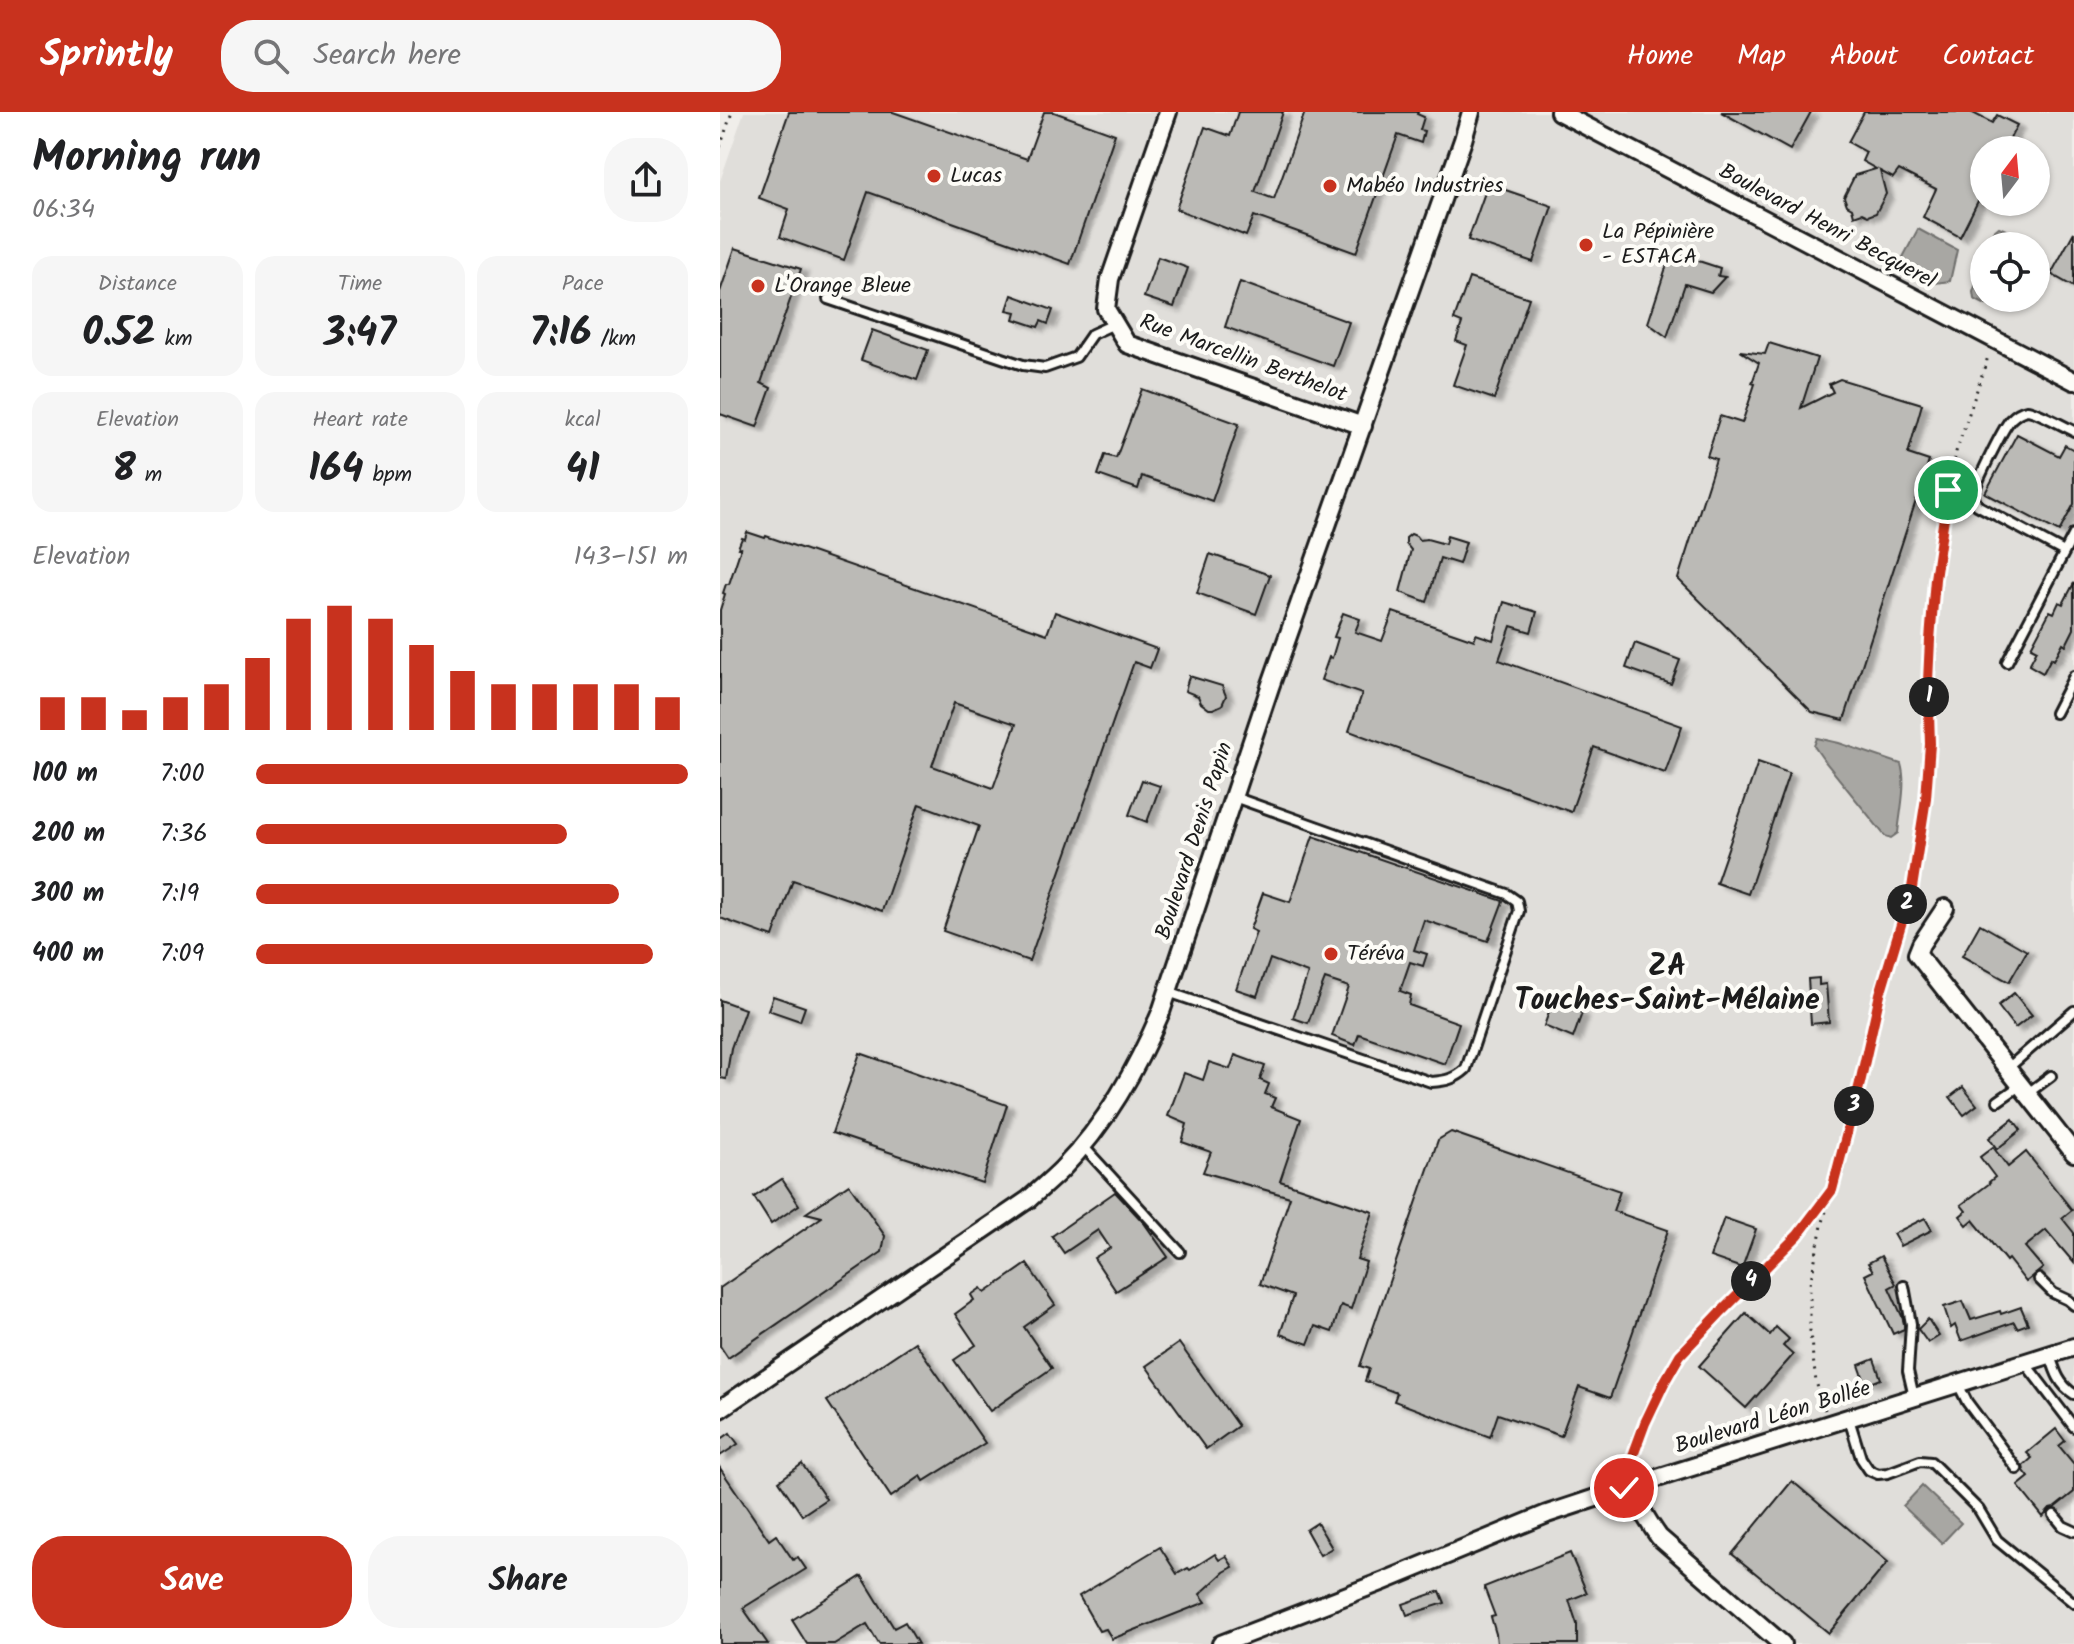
<!DOCTYPE html>
<meta charset="utf-8">
<style>
body{margin:0;font-family:Kalam,sans-serif;background:#f6f6f6;color:#202124;height:100vh;display:flex;flex-direction:column;font-size:30px;white-space:nowrap}
*{box-sizing:border-box;margin:0}
p{font-size:26px;color:#757577}
.icon{flex:none;width:44px;height:44px;fill:none;stroke:currentColor;stroke-width:2;stroke-linecap:round;stroke-linejoin:round}
.map{position:relative;flex:1;overflow:hidden}
.sheet{display:flex;flex-direction:column;background:#fff;width:720px}
.sheet>*{flex:none}
.needle{width:52px;rotate:16deg}
.controls{position:absolute;left:1250px;top:24px;display:grid;gap:16px}
.controls a{display:grid;place-items:center;width:80px;height:80px;border-radius:50%;background:#fff;box-shadow:0 2px 6px #0004;font-size:40px}
.pin{position:absolute;display:grid;place-items:center;width:68px;height:68px;color:#fff;margin:-34px;border:4px solid #fff;border-radius:50%;box-shadow:0 2px 8px #0007}
.km{position:absolute;width:40px;height:40px;margin:-20px;border-radius:50%;background:#222;color:#fff;font-size:22px;line-height:40px;text-align:center}
.round{display:grid;place-items:center;flex:none;width:84px;height:84px;border-radius:32px;background:#f6f6f6}
.head{display:flex;align-items:center;justify-content:space-between;height:136px;padding:0 32px}
h1{font-size:44px;font-weight:800;line-height:60px}
.stats{display:grid;grid-template-columns:repeat(3,1fr);gap:12px;height:136px;padding:8px 32px}
.stats div{display:grid;align-content:center;border-radius:20px;background:#f6f6f6;text-align:center}
.stats b{font-size:40px;font-weight:800}
.stats small{font-size:22px;font-weight:400}
.stats p{font-size:22px}
.chart{height:224px;padding:16px 32px}
.chart p{display:flex;justify-content:space-between}
.chart svg{width:100%;height:144px;margin-top:8px;stroke:#c8321e;stroke-width:6}
.button{display:flex;gap:16px;margin-top:auto;padding:16px 32px}
.button a{flex:1;height:92px;border-radius:32px;background:#c8321e;color:#fff;font-size:32px;font-weight:800;line-height:92px;text-align:center}
.button a+a{background:#f6f6f6;color:#202124}
ul{padding:0 32px;list-style:none;font-size:26px}
li{display:grid;grid-template-columns:128px 96px 1fr;align-items:center;height:60px}
li i{height:20px;border-radius:10px;background:#c8321e}
header{display:flex;align-items:center;gap:48px;box-sizing:border-box;height:112px;padding:0 40px;background:#c8321e;color:#fff}
header strong{font-size:38px}
nav{display:flex;gap:44px;margin-inline-start:auto;font-size:28px}
.search{width:560px;height:72px;background:#f6f6f6;display:flex;align-items:center;gap:20px;box-sizing:border-box;padding:0 28px;border-radius:32px;color:#757577;font-size:30px}
main{display:flex;flex:1;min-height:0}
.map>svg:first-child{display:block}
</style>
<header>
<strong>Sprintly</strong>
<div class="search"><svg class="icon" aria-label="search" viewBox="0 0 24 24"><circle cx="10" cy="10" r="6"/><path d="M15 15l6 6"/></svg>Search here</div>
<nav><a>Home</a><a>Map</a><a>About</a><a>Contact</a></nav>
</header>
<main>
<section class="sheet">
<div class="head"><div><h1>Morning run</h1><p>06:34</p></div><a class="round"><svg class="icon" aria-label="share" viewBox="0 0 24 24"><path d="M12 15V3M7 8l5-5 5 5M5 13v7h14v-7"/></svg></a></div>
<div class="stats">
<div><p>Distance</p><b>0.52<small> km</small></b></div>
<div><p>Time</p><b>3:47</b></div>
<div><p>Pace</p><b>7:16<small> /km</small></b></div>
</div>
<div class="stats">
<div><p>Elevation</p><b>8<small> m</small></b></div>
<div><p>Heart rate</p><b>164<small> bpm</small></b></div>
<div><p>kcal</p><b>41</b></div>
</div>
<div class="chart"><p><span>Elevation</span>143–151 m</p>
<svg viewBox="0 0 160 44" preserveAspectRatio="none"><path d="M5 44V34M15 44V34M25 44V38M35 44V34M45 44V30M55 44V22M65 44V10M75 44V6M85 44V10M95 44V18M105 44V26M115 44V30M125 44V30M135 44V30M145 44V30M155 44V34"/></svg>
</div>
<ul>
<li><b>100 m</b>7:00<i style="width:100%"></i></li>
<li><b>200 m</b>7:36<i style="width:72%"></i></li>
<li><b>300 m</b>7:19<i style="width:84%"></i></li>
<li><b>400 m</b>7:09<i style="width:92%"></i></li>
</ul>
<div class="button"><a>Save</a><a>Share</a></div>
</section>
<div class="map">
<svg width="1354" height="1532" viewBox="0 0 1354 1532">
<defs>
<filter id="shadow"><feDropShadow dx="7" dy="4" stdDeviation="2" flood-color="#0004"/></filter>
</defs>
<rect width="100%" height="100%" fill="#f0eeea"/>
<filter id="ink" filterUnits="userSpaceOnUse"><feTurbulence type="fractalNoise" baseFrequency=".0125" numOctaves="2"/><feDisplacementMap in="SourceGraphic" scale="16" xChannelSelector="R" yChannelSelector="G"/><feConvolveMatrix kernelMatrix="1 2 1 2 8 2 1 2 1" color-interpolation-filters="sRGB"/></filter>
<g filter="url(#ink)">
<path fill="#e0deda" fill-rule="evenodd" d="M24,0H1354V1532H0V69ZM1264,38H1316V90H1264ZM1264,134H1316V186H1264Z"/>
<g fill="#a8a7a3" stroke="#706f6d" stroke-width="2">
<polygon points="1279,115 1293,121 1295,123 1291,134 1269,134 1274,119"/>
<polygon points="1198,117 1237,138 1230,169 1215,171 1182,154 1181,149"/>
<polygon points="1264,148 1264,186 1275,186 1266,193 1254,187 1253,180"/>
<path d="M1097,626L1119,631L1181,652C1187,672 1180,700 1178,721L1171,726L1165,724L1103,647L1094,634Z"/>
<polygon points="1202,1374 1241,1411 1222,1431 1183,1394"/>
</g>
<g fill="#bbbab6" stroke="#1c1c1c" stroke-width="2" fill-rule="evenodd" filter="url(#shadow)">
<polygon points="69,0 173,0 307,47 324,0 334,0 395,22 350,152 148,80 124,148 60,125 69,97 39,86"/>
<polygon points="518,0 563,0 535,80 554,87 585,0 698,0 697,2 704,5 700,18 704,19 701,31 678,23 636,141 534,104 526,124 456,97 485,15 510,24"/>
<polygon points="1001,0 1091,0 1070,38"/>
<polygon points="1144,0 1251,0 1272,11 1277,3 1297,13 1284,38 1264,38 1264,77 1240,125 1203,105 1216,77 1179,58 1173,66 1160,59 1166,82 1156,101 1148,104 1142,101 1134,104 1132,96 1127,93 1124,85 1135,63 1156,57 1142,49 1146,40 1128,30"/>
<polygon points="768,72 832,94 813,150 748,128"/>
<polygon points="1354,120 1354,175 1331,162"/>
<polygon points="15,136 81,157 41,271 51,276 37,315 0,302 0,180"/>
<polygon points="951,140 1000,156 998,164 1005,165 991,180 965,172 947,225 928,211"/>
<polygon points="438,145 468,156 454,195 424,185"/>
<polygon points="749,166 809,186 774,287 733,273 747,233 736,229 742,211 734,208"/>
<polygon points="520,170 629,210 613,254 505,215"/>
<polygon points="292,183 333,198 328,212 321,209 318,215 294,207 296,200 287,198"/>
<polygon points="152,218 208,238 197,268 141,248"/>
<polygon points="1049,231 1097,246 1081,296 1113,280 1109,272 1120,267 1202,292 1188,342 1209,349 1124,608 1092,600 958,467 996,347 987,344 1000,304 1022,311 1035,272 1032,271 1039,251 1020,239 1045,242"/>
<polygon points="422,277 519,312 492,389 422,364 418,377 378,363 385,343 396,346"/>
<polygon points="1297,322 1339,344 1345,333 1354,338 1354,392 1339,420 1265,381"/>
<path d="M27,420L45,426L46,424L327,522L335,500L437,537L430,556L414,550L309,849L223,819L259,714L199,692L162,799L73,768L53,825L0,806V498L5,482L3,481L6,472H9L21,436H18L22,426L25,427ZM234,591L296,612L273,676L212,654Z"/>
<polygon points="691,422 696,424 699,428 707,427 725,432 727,424 746,430 739,452 720,446 707,490 680,480 691,438 686,432 686,426"/>
<polygon points="490,442 550,463 536,502 477,481"/>
<polygon points="1354,471 1354,517 1346,533 1343,531 1334,548 1331,546 1323,561 1309,553 1317,538 1311,535 1330,499 1334,501 1339,490 1343,492"/>
<polygon points="784,490 817,500 811,520 791,514 779,548 962,614 945,661 874,635 851,700 629,619 642,582 601,568 609,545 612,546 618,526 614,525 623,501 640,507 635,520 662,529 673,500 754,528 756,522 773,528"/>
<polygon points="915,531 960,548 951,572 906,556"/>
<polygon points="469,564 502,574 506,584 502,593 493,597 489,597 481,591 478,584 465,579"/>
<polygon points="1038,650 1069,661 1028,782 996,771"/>
<polygon points="422,668 440,674 427,710 409,703"/>
<polygon points="593,724 783,789 768,829 704,808 694,838 707,842 703,854 690,850 680,879 691,883 689,893 739,911 725,952 639,922 635,933 612,924 629,875 605,867 588,911 573,906 588,861 550,847 537,884 516,877 536,820 530,817 543,781 570,790"/>
<polygon points="1260,812 1307,839 1289,870 1242,844"/>
<polygon points="1099,866 1099,873 1106,872 1109,910 1091,912 1088,867"/>
<polygon points="1294,881 1312,903 1295,916 1278,894"/>
<polygon points="53,884 85,895 80,909 48,898"/>
<polygon points="0,888 25,897 11,936 6,967 0,966"/>
<polygon points="833,889 862,901 853,926 824,914"/>
<polygon points="140,941 287,993 262,1071 112,1021"/>
<polygon points="515,943 545,954 540,968 549,972 545,982 555,986 551,995 581,1007 560,1069 653,1100 637,1147 646,1150 631,1197 621,1193 612,1220 595,1214 588,1232 560,1222 573,1184 540,1172 570,1085 483,1060 491,1040 462,1030 467,1012 448,1004 464,961 483,968 489,950 510,957"/>
<polygon points="1243,975 1257,993 1244,1003 1230,985"/>
<polygon points="1293,1007 1301,1018 1277,1037 1269,1026"/>
<polygon points="731,1020 900,1079 893,1099 948,1118 890,1286 859,1275 841,1324 778,1302 770,1325 674,1289 677,1281 645,1269 649,1257 640,1254 718,1028"/>
<polygon points="1273,1035 1288,1055 1306,1040 1352,1098 1342,1106 1354,1121 1354,1151 1326,1118 1305,1135 1323,1156 1306,1170 1288,1147 1286,1149 1253,1108 1247,1113 1240,1104 1246,1099 1241,1093 1270,1071 1269,1070 1275,1065 1260,1045"/>
<polygon points="62,1067 79,1093 51,1112 34,1085"/>
<polygon points="129,1072 165,1124 162,1140 8,1246 0,1234 0,1176 102,1105 86,1101"/>
<polygon points="395,1080 424,1111 448,1145 396,1179 374,1146 390,1136 378,1118 344,1141 332,1124"/>
<polygon points="1004,1106 1036,1117 1022,1156 990,1145"/>
<polygon points="1205,1106 1212,1118 1180,1134 1173,1122"/>
<polygon points="1161,1144 1176,1172 1169,1176 1182,1204 1184,1212 1184,1217 1173,1222 1145,1163 1153,1159 1148,1151"/>
<polygon points="307,1152 335,1193 304,1215 332,1256 270,1299 234,1248 256,1233 235,1202 254,1188 251,1183 261,1176 265,1181"/>
<polygon points="1243,1189 1251,1208 1280,1199 1281,1202 1301,1195 1308,1212 1297,1216 1294,1210 1241,1229 1235,1213 1231,1216 1224,1195"/>
<polygon points="1026,1201 1050,1223 1056,1215 1069,1227 1063,1234 1073,1243 1026,1296 979,1254"/>
<polygon points="1208,1207 1219,1224 1208,1231 1198,1217"/>
<polygon points="195,1230 265,1331 204,1369 201,1364 171,1385 107,1289"/>
<polygon points="459,1231 518,1314 486,1337 426,1254"/>
<polygon points="1154,1247 1161,1267 1151,1271 1150,1268 1145,1270 1139,1253"/>
<polygon points="1336,1317 1345,1329 1339,1334 1354,1352 1354,1380 1334,1396 1330,1397 1323,1405 1298,1374 1309,1365 1304,1359 1303,1354 1312,1346 1307,1341"/>
<polygon points="10,1321 18,1332 0,1344 0,1328"/>
<polygon points="82,1352 106,1387 82,1403 59,1369"/>
<polygon points="0,1356 49,1428 56,1423 73,1448 78,1445 86,1457 23,1496 48,1532 0,1532"/>
<polygon points="1072,1369 1168,1450 1109,1521 1012,1442"/>
<polygon points="597,1411 612,1436 600,1443 586,1418"/>
<polygon points="440,1435 457,1462 468,1456 470,1458 495,1442 499,1448 506,1444 513,1455 504,1460 480,1482 486,1490 392,1527 386,1517 379,1519 359,1484"/>
<polygon points="850,1441 867,1481 849,1488 857,1512 857,1532 777,1532 776,1522 771,1505 775,1504 764,1475"/>
<polygon points="142,1464 174,1516 185,1510 198,1532 159,1532 147,1512 114,1532 87,1532 72,1508"/>
<polygon points="720,1479 725,1491 687,1503 683,1492"/>
</g>
<g fill="none" stroke-linecap="round" stroke-linejoin="round">
<g stroke="#1c1c1c" stroke-width="14">
<g id="service">
<polyline points="108,187 303,253 325,256 356,245 372,222 394,212"/>
<path d="M1344,440L1257,393L1253,383C1257,369 1281,320 1290,308C1294,304 1301,299 1307,298C1315,298 1345,315 1354,319"/>
<polyline points="1287,550 1354,422"/>
<polyline points="1335,601 1354,564"/>
<path d="M448,880L711,970C726,969 735,967 746,957L799,799L797,789L787,782L514,685"/>
<polyline points="1288,956 1354,899"/>
<polyline points="1308,981 1331,964"/>
<polyline points="1278,989 1301,973"/>
<polyline points="363,1034 460,1140"/>
<polyline points="1319,1167 1333,1181 1348,1188 1354,1193"/>
<polyline points="1184,1174 1191,1212 1188,1259 1194,1285"/>
<path d="M1330,1243C1335,1259 1339,1273 1354,1282"/>
<polyline points="1305,1251 1354,1315"/>
<polyline points="1238,1272 1247,1290 1297,1357"/>
<polyline points="1129,1307 1141,1346 1149,1358 1158,1362 1168,1361 1200,1349 1211,1350 1259,1398 1277,1428 1354,1491"/>
<polyline points="1334,1403 1343,1414 1354,1419"/>
</g>
</g>
<g stroke="#1c1c1c" stroke-width="22">
<g id="minor">
<polyline points="448,0 390,167 386,197 407,232 643,314"/>
<polyline points="839,0 1354,269"/>
<polyline points="1225,796 1201,832 1197,842 1354,1041"/>
<path d="M0,1297L309,1087C320,1077 331,1068 342,1057C386,1012 416,958 441,900L550,575L743,28L751,0"/>
<path d="M915,1373C917,1393 927,1408 939,1425L1062,1532"/>
<polyline points="501,1532 664,1469 827,1402 915,1373 1354,1235"/>
</g>
</g>
<g stroke="#1c1c1c" stroke-width="3" stroke-dasharray="2 6" stroke-linecap="butt">
<polyline points="0,35 12,0"/>
<polyline points="1105,1298 1096,1270 1090,1221 1090,1172 1101,1118 1140,971 1160,882 1192,776 1206,686 1210,632 1208,569 1210,528 1221,420 1236,340 1269,242"/>
<polyline points="908,1359 925,1311 945,1269 960,1243 1000,1201 1078,1123 1109,1081"/>
</g>
<use href="#service" stroke="#fdfcf7" stroke-width="8"/>
<use href="#minor" stroke="#fdfcf7" stroke-width="16"/>
</g>
</g>
<g fill="none" stroke-linecap="round" stroke-linejoin="round" filter="url(#ink)">
<g stroke="#fff" stroke-width="16">
<polyline id="route" points="904,1376 911,1349 925,1311 945,1269 960,1243 1000,1201 1078,1123 1112,1078 1140,971 1160,882 1192,776 1206,686 1210,632 1208,569 1210,528 1215,467 1228,378"/>
</g>
<use href="#route" stroke="#c8321e" stroke-width="10"/>
</g>
<g fill="#c8321e" stroke="#fdfcf7" stroke-width="3">
<circle cx="214" cy="64" r="8"/>
<circle cx="610" cy="74" r="8"/>
<circle cx="866" cy="133" r="8"/>
<circle cx="38" cy="174" r="8"/>
<circle cx="611" cy="842" r="8"/>
</g>
<g text-anchor="middle" dominant-baseline="central" stroke-width="8" stroke-linejoin="round" paint-order="stroke">
<g font-size="22" fill="#1c1c1c" stroke="#fdfcf7" text-anchor="start">
<text x="230" y="64">Lucas</text>
<text x="626" y="74">Mabéo Industries</text>
<text x="882" y="120">La Pépinière<tspan x="882" dy="25">- ESTACA</tspan></text>
<text x="54" y="174">L'Orange Bleue</text>
<text x="627" y="842">Téréva</text>
</g>
<g font-size="22" fill="#1c1c1c" stroke="#fdfcf7">
<text transform="translate(1107 115) rotate(28)">Boulevard Henri Becquerel</text>
<text transform="translate(523 247) rotate(20)">Rue Marcellin Berthelot</text>
<text transform="translate(475 729) rotate(-72)">Boulevard Denis Papin</text>
<text transform="translate(1053 1306) rotate(-17)">Boulevard Léon Bollée</text>
</g>
<g font-size="30" font-weight="bold" fill="#1c1c1c" stroke="#fdfcf7">
<text x="947" y="855">ZA<tspan x="947" dy="34">Touches-Saint-Mélaine</tspan></text>
</g>
</g>
</svg>
<div class="controls">
<a><svg class="needle" viewBox="-14 -14 28 28"><path d="M0-13l5 13h-10z" fill="#e53935"/><path d="M0 13l5-13h-10z" fill="#757577"/></svg></a>
<a><svg class="icon" aria-label="locate" viewBox="0 0 24 24"><circle cx="12" cy="12" r="6"/><path d="M12 2v4M12 18v4M2 12h4M18 12h4"/></svg></a>
</div>
<div class="pin" style="left:1228px;top:378px;background:#1e9e55"><svg class="icon" aria-label="arrive" viewBox="0 0 24 24"><path d="M6 21V4h12l-3 4 3 4H6"/></svg></div>
<div class="pin" style="left:904px;top:1376px;background:#d93025"><svg class="icon" aria-label="check" viewBox="0 0 24 24"><path d="M5 12l5 5 9-10"/></svg></div>
<b class="km" style="left:1209px;top:585px">1</b>
<b class="km" style="left:1187px;top:792px">2</b>
<b class="km" style="left:1134px;top:994px">3</b>
<b class="km" style="left:1031px;top:1169px">4</b>
</div>
</main>
